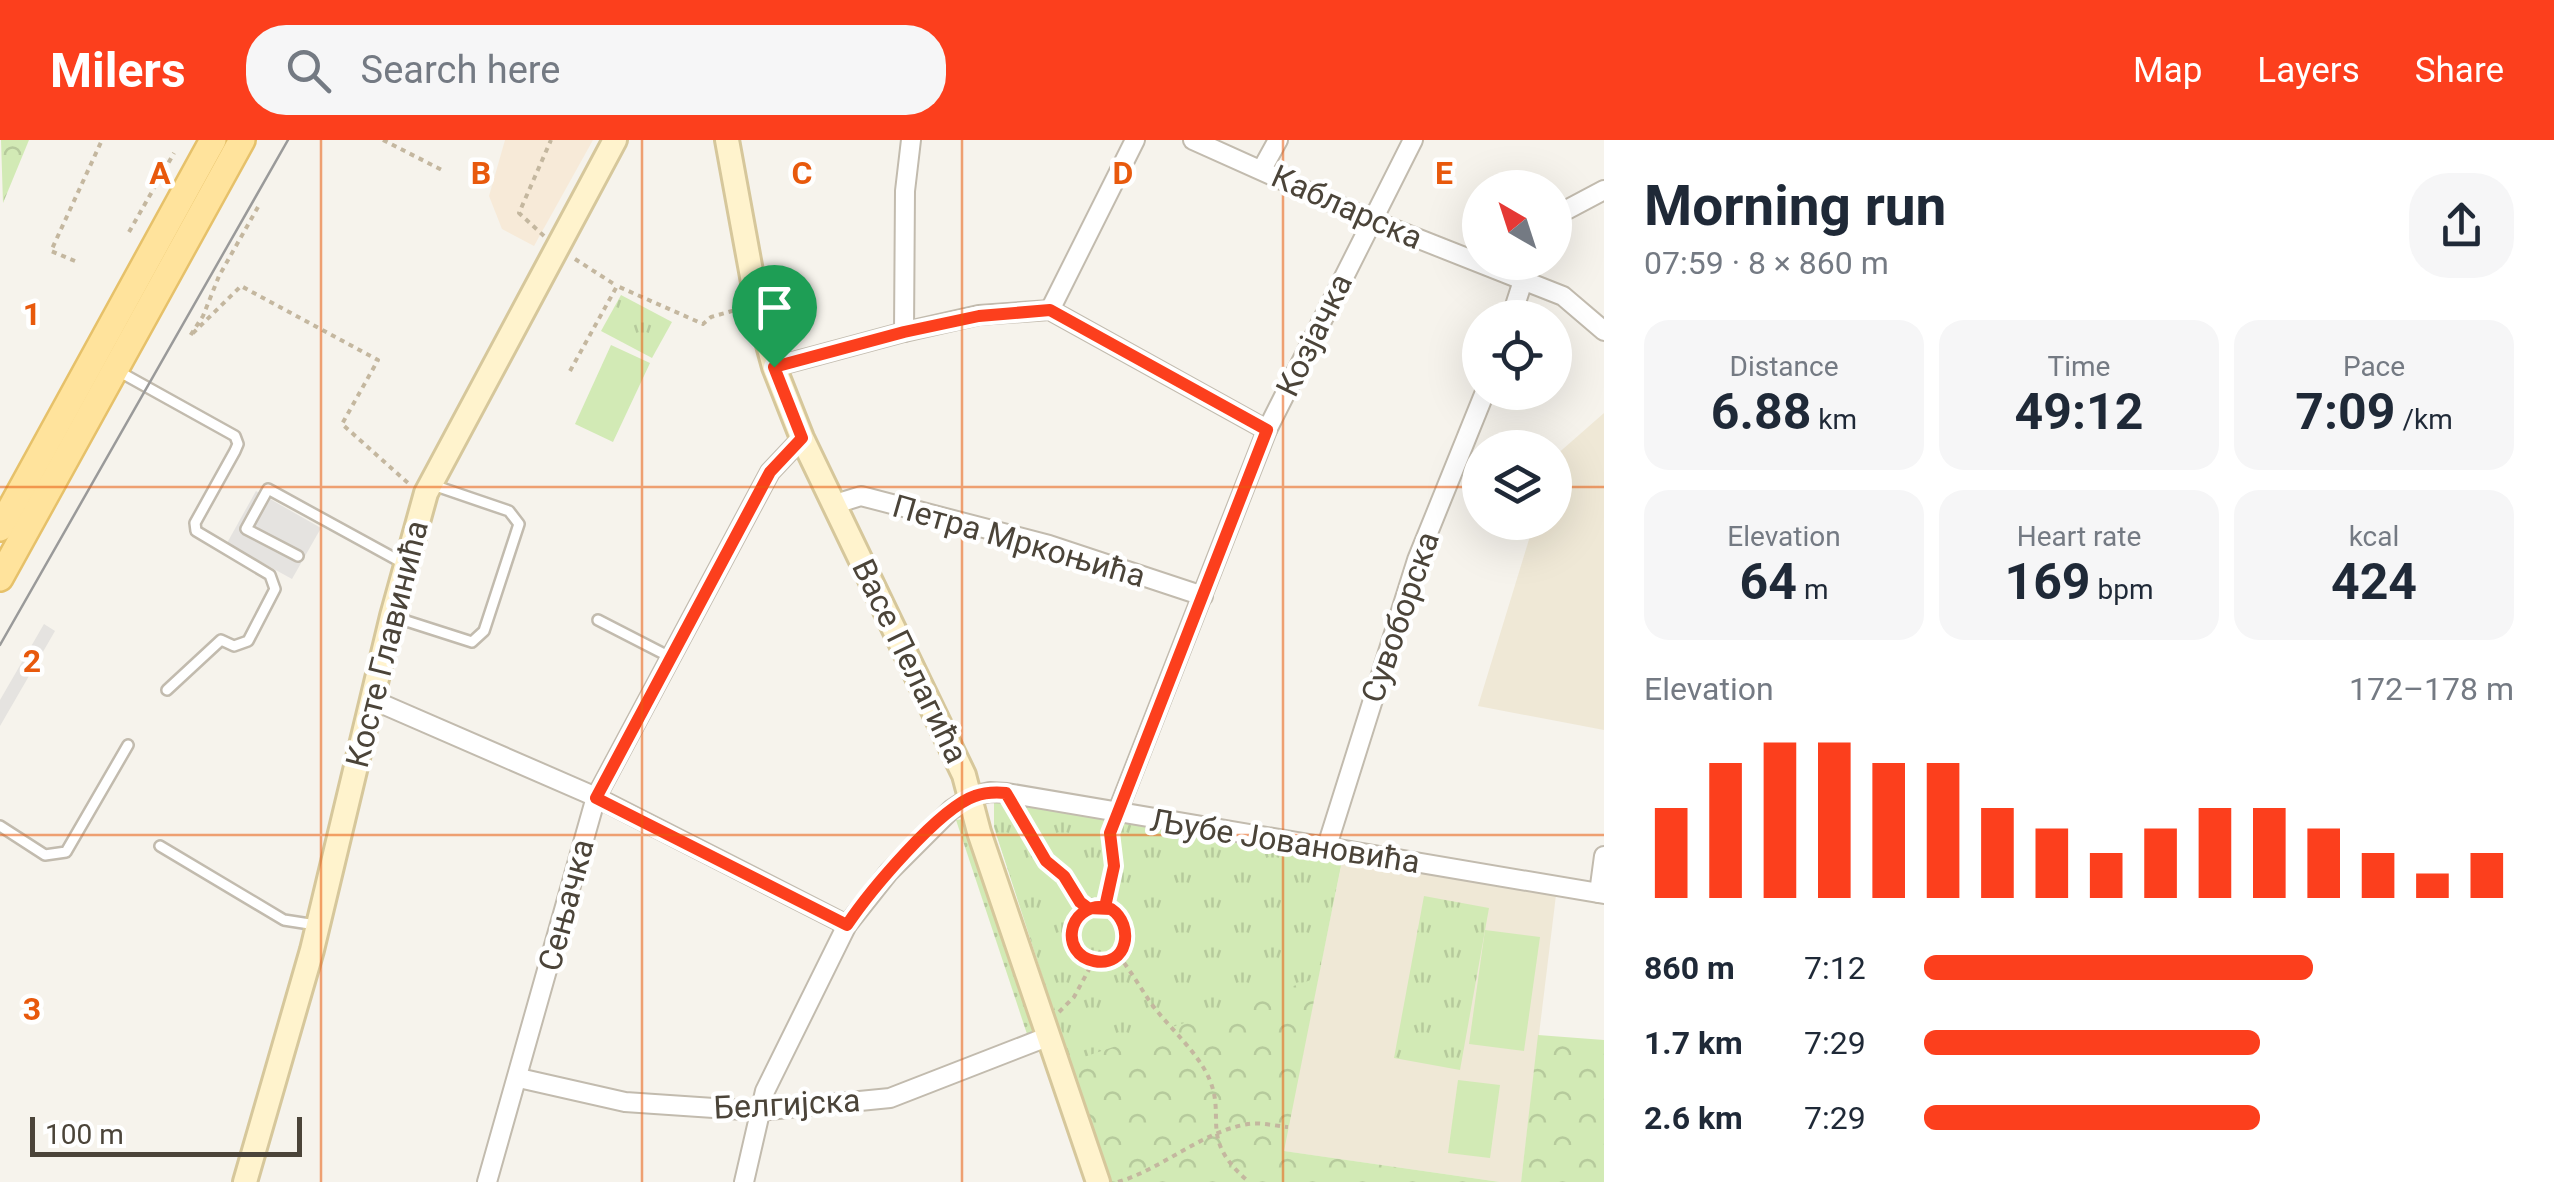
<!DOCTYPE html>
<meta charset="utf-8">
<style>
body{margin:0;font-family:Roboto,sans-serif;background:#f6f6f7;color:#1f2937;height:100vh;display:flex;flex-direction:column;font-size:38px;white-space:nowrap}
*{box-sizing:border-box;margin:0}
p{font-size:32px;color:#747a83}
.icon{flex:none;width:55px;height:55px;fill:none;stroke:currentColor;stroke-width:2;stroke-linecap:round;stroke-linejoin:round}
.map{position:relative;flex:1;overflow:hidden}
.details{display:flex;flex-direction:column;background:#fff;width:950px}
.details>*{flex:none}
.needle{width:65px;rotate:321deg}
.fabs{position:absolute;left:1462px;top:30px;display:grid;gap:20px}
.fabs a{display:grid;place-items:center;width:110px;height:110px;border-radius:50%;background:#fff;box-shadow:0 10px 40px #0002;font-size:50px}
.scale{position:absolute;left:30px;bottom:25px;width:272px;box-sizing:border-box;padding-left:10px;border:5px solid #4b4439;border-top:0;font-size:28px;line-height:35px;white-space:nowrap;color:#4b4439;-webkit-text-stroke:8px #fff;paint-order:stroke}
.pin{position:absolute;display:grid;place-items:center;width:85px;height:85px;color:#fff;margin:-102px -42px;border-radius:50% 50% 50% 0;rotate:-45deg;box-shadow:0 0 10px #0007}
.pin .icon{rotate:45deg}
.round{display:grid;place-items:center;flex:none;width:105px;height:105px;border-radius:40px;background:#f6f6f7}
.overview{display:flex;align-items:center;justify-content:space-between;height:170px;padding:0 40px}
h1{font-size:55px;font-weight:700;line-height:75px}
.metrics{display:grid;grid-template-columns:repeat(3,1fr);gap:15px;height:170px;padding:10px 40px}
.metrics div{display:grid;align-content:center;border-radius:25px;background:#f6f6f7;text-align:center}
.metrics b{font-size:50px;font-weight:700}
.metrics small{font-size:28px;font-weight:400}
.metrics p{font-size:28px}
.chart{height:280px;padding:20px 40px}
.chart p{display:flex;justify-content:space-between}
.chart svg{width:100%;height:180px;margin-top:10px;stroke:#fc3f1d;stroke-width:6}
ul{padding:0 40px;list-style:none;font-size:32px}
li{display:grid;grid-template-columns:160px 120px 1fr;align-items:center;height:75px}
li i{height:25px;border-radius:12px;background:#fc3f1d}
header{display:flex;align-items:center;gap:60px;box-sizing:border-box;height:140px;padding:0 50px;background:#fc3f1d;color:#fff}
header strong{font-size:48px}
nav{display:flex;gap:55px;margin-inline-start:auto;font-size:35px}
.search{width:700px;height:90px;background:#f6f6f7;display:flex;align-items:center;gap:25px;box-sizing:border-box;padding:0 35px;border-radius:40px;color:#747a83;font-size:38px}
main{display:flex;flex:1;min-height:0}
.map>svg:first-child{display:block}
</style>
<header>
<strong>Milers</strong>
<div class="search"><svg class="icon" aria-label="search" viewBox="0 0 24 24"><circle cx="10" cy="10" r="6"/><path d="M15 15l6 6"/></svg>Search here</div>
<nav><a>Map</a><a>Layers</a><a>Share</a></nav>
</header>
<main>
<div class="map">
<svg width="1604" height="1042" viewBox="0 0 1604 1042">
<defs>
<pattern id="grass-dots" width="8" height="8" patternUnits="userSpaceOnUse" patternTransform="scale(2.5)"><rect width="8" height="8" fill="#d2eab5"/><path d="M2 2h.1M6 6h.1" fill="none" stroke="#b6ca9c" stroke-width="1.8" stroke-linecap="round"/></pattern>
<pattern id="forest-crowns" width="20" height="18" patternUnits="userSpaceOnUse" patternTransform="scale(2.5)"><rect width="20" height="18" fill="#d2eab5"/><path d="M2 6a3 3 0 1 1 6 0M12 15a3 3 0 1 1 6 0" fill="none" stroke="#b6ca9c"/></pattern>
<pattern id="park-tufts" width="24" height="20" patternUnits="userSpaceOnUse" patternTransform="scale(2.5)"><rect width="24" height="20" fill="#d2eab5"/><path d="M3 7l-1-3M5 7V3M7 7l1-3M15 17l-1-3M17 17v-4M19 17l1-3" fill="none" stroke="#b6ca9c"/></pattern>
</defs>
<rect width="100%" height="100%" fill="#f6f3ec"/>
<polygon fill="#f7ead8" points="505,0 593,0 534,106 502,89 489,56"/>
<g fill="#efe8d6">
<polygon points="1604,273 1604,590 1478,566 1534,383 1555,382 1555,316"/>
<polygon points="1342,720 1556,755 1521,1042 1500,1042 1283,1011"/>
</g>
<polygon fill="url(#grass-dots)" points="963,679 975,699 1036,889 1027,894 956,680"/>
<g fill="url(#forest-crowns)">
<polygon points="1,0 29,0 3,63"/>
<polygon points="994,687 1342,720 1284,1011 1500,1042 1109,1042"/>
<polygon points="1538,895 1604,900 1604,1042 1521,1042"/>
</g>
<g fill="url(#park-tufts)">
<polygon points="621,155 672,182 652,218 601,191"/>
<polygon points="994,659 1120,674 1342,720 1317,838 1072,921 994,687"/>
<polygon points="1424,756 1489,768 1460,930 1394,918"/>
</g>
<g fill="#d2eab5">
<polygon points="611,205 650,223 613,302 575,284"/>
<polygon points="1485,790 1540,797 1524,911 1469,904"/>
<polygon points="1458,940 1500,945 1490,1018 1448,1013"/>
</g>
<g fill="#e5e3e0">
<polygon points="256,351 321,388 292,439 227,403"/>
<polygon points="44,484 55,491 0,586 0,560"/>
</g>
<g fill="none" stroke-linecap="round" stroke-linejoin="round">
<g stroke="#c2bbae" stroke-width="14">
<g id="lane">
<polyline points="118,231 235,296 238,304 235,311 195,383 196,391 270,435 275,449 248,501 234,506 221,500 167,550"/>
<polyline points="298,416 246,389 268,349 403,423"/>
<polyline points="394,477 472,502 484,491 519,384 509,371 430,344"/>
<polyline points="598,480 670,517"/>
<polyline points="0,686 45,715 66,712 128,605"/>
<polyline points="160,706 284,780 316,785"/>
</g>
</g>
<g stroke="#c2bbae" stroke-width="22">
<g id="street">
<polyline points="1193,0 1371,80 1563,156 1604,191"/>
<polyline points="1262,29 1278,0"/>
<polyline points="1555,76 1604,50"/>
<polyline points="1050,170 1135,0"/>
<polyline points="1511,178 1529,122"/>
<polyline points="904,192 905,51 911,0"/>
<polyline points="774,227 904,192 979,175 1050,170 1267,290"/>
<polyline points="835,364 861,356 1049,405 1203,456"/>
<polyline points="373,560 596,657 847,785"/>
<polyline points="1117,673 1267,290 1413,0"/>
<polyline points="1327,706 1417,420 1485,252"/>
<polyline points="1599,753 1604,716"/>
<polyline points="519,938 625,962 758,971 890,958 1047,897"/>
<polyline points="487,1042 596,657 770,332 802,298"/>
<polyline points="744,1042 765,951 847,785 889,732 951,670 972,656 990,652 1007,653 1604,754"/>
</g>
</g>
<g stroke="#d6c79b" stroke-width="28">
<g id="secondary">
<polyline points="727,0 757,164 774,227 802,298 964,635 979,692 1098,1042"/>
<polyline points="245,1042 312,810 392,476 426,353 615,0"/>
</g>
</g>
<g stroke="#e6c16a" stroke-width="30">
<g id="primary">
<polyline points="0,388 213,0"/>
<polyline points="0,438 242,0"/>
</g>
</g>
<g stroke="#c4b79f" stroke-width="4" stroke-dasharray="5 5" stroke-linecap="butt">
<polyline points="383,0 442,30"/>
<polyline points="258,67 219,136 203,176 190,196 241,146 378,220 342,284 408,343"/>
<polyline points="129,92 174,13"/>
<polyline points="544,96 519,73 551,0"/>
<polyline points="575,119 617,146"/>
<polyline points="75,121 51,111 102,0"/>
<polyline points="570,231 617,146 703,184 711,177 739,169"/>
<path d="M1016,671L1045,721L1064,736L1080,762L1089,768L1111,769C1166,807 1070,851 1072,793C1072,781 1079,774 1089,768"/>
<polyline points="1105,766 1113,726 1112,687"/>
<path d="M1118,815C1131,831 1141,849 1153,866C1170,888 1192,907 1206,932C1230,977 1195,996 1249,1042"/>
<polyline points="1059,872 1074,857 1093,822"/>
<path d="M1118,1042C1164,1028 1201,992 1248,984C1261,982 1275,986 1288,987"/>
</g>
<use href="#lane" stroke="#fff" stroke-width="9"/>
<use href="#street" stroke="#fff" stroke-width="18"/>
<use href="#secondary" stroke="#fff3cd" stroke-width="22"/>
<use href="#primary" stroke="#ffe39c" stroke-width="25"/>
<polyline stroke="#9a9a9a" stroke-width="2.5" points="0,505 288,0"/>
</g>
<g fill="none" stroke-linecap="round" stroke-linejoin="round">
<g stroke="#fff" stroke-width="20">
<path id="route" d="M774,227L802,298L770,332L596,658L847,785C869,752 939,668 975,656C986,652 995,652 1006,653L1046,721L1064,736L1080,762L1088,768L1111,769C1135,785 1128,828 1094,821C1060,815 1066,764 1105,767L1114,726L1110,693L1267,290L1050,170L979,176L904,192L774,227"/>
</g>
<use href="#route" stroke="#fc3f1d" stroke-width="12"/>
</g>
<path fill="none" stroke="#e8590c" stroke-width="2.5" stroke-opacity="0.55" d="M321,0V1042M642,0V1042M962,0V1042M1283,0V1042M0,347H1480M1555,347H1604M0,695H1604"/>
<g text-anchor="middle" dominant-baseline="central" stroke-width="9" stroke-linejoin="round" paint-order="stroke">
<g font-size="32" fill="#4b4439" stroke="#fff">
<text transform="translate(1347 67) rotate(24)">Кабларска</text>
<text transform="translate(1314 195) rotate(-64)">Козјачка</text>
<text transform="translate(1019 401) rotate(16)">Петра Мркоњића</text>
<text transform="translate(1400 477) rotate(-71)">Сувоборска</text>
<text transform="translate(387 504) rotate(-76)">Косте Главинића</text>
<text transform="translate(910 521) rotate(64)">Васе Пелагића</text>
<text transform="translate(1285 701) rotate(9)">Љубе Јовановића</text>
<text transform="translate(566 765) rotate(-75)">Сењачка</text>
<text transform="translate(787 964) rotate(-3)">Белгијска</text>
</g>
</g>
<g font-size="32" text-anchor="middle" font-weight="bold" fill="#e8590c" stroke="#fff" stroke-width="9" stroke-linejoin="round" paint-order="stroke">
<text x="160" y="44">A</text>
<text x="481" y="44">B</text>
<text x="802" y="44">C</text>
<text x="1123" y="44">D</text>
<text x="1444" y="44">E</text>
<text x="32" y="185">1</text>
<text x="32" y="532">2</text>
<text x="32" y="880">3</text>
</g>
</svg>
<div class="fabs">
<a><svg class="needle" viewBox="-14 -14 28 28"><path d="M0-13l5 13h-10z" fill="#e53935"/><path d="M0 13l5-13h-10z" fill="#747a83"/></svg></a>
<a><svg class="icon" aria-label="locate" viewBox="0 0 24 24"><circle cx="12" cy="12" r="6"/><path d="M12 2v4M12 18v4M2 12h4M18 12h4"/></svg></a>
<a><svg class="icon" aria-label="layers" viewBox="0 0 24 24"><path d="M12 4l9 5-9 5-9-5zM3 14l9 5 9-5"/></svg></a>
</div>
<div class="scale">100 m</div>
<div class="pin" style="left:774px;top:227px;background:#1e9e55"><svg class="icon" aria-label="arrive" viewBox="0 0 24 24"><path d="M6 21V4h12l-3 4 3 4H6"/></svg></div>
</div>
<section class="details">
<div class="overview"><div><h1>Morning run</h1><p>07:59 · 8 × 860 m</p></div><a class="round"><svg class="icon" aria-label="share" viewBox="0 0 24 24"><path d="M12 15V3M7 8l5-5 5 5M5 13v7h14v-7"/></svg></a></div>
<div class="metrics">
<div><p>Distance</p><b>6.88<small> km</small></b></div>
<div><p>Time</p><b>49:12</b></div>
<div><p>Pace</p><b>7:09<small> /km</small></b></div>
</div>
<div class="metrics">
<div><p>Elevation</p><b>64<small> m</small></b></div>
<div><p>Heart rate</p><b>169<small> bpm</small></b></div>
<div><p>kcal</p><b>424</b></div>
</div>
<div class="chart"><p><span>Elevation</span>172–178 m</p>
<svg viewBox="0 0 160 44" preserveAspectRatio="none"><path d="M5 44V22M15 44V11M25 44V6M35 44V6M45 44V11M55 44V11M65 44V22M75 44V27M85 44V33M95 44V27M105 44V22M115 44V22M125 44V27M135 44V33M145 44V38M155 44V33"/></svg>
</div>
<ul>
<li><b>860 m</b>7:12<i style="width:66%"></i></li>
<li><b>1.7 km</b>7:29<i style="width:57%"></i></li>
<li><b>2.6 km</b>7:29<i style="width:57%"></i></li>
</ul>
</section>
</main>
